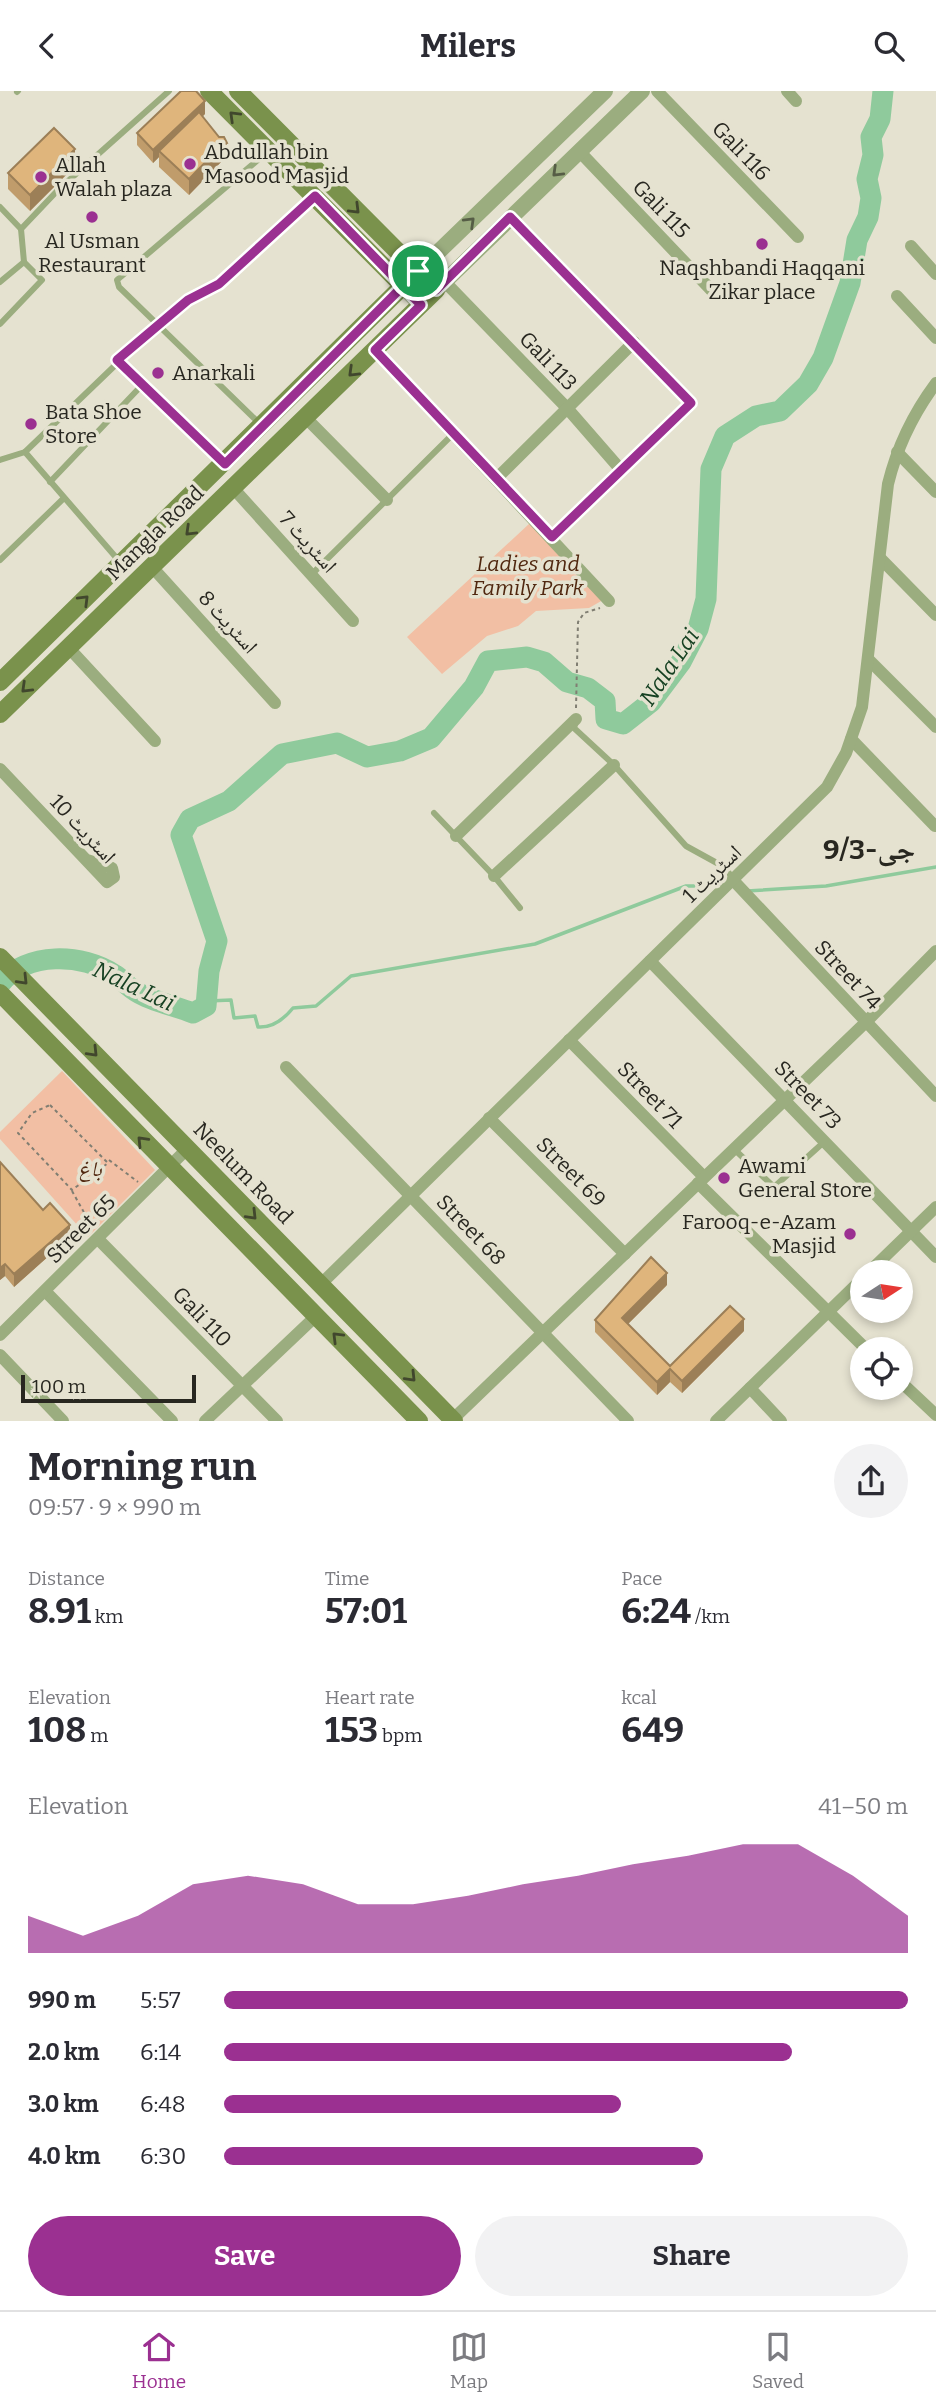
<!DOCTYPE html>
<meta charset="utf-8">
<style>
body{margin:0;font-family:Bitter,"Noto Naskh Arabic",serif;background:#f2f2f3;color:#2b2b33;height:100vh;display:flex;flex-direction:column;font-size:26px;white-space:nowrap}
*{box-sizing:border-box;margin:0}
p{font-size:23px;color:#7c7c81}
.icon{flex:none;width:38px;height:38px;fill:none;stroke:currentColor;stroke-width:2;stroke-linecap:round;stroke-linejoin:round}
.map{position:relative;height:1330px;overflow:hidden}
.sheet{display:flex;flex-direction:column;background:#fff;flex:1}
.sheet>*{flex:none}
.needle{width:46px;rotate:78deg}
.buttons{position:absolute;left:850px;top:1169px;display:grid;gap:14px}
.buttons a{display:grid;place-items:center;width:63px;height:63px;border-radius:50%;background:#fff;box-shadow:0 4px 10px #0003;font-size:35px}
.scale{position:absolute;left:21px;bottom:18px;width:175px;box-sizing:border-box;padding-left:7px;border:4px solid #282720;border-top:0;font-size:19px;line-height:24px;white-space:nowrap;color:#282720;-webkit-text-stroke:5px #e5e2d0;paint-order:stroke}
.pin{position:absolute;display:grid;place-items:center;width:60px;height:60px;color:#fff;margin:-30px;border:4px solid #fff;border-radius:50%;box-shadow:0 2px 7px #0007}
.round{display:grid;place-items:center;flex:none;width:74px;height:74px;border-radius:37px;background:#f2f2f3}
.summary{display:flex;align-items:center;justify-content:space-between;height:119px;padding:0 28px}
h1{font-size:38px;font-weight:700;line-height:52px}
.stats{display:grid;grid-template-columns:repeat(3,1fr);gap:10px;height:119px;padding:7px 28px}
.stats div{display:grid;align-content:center}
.stats b{font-size:35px;font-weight:700}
.stats small{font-size:19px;font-weight:400}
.stats p{font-size:19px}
.chart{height:196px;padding:14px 28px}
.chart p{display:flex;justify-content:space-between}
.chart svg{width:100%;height:126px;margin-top:7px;fill:#9b3091;opacity:.7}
.button{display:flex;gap:14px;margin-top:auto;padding:14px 28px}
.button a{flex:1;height:80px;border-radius:42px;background:#9b3091;color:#fff;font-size:28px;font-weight:700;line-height:80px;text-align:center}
.button a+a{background:#f2f2f3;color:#2b2b33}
ul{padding:0 28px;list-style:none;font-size:23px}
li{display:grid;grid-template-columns:112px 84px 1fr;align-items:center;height:52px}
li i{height:18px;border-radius:9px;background:#9b3091}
header{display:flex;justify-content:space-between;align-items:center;height:91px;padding:0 28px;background:#fff;font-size:32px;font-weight:700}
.menu{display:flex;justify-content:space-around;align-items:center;height:98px;border-top:2px solid #e1e1e2;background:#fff;font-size:19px;color:#7c7c81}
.menu a{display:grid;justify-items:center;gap:4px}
.menu .active{color:#9b3091}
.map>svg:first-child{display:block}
</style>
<header><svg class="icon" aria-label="back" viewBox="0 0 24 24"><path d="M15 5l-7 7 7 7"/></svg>Milers<svg class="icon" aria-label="search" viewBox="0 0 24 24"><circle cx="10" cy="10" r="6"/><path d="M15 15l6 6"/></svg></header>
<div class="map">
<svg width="936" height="1330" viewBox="0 0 936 1330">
<rect width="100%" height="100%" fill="#e5e2d0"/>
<g fill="#f2bfa4">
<polygon points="530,432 603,509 589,517 536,520 518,535 487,545 442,583 407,546"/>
<polygon points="62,980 155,1079 88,1146 0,1048 0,1041"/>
</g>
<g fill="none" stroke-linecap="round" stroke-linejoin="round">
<g stroke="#8fca9c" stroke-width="3.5">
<polyline points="747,800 826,795 936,776"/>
<path d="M208,910L231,909L234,927L255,925L258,936C272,937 284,928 293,917L316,915L351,885L535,853L686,795H702"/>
</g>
<path stroke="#8fca9c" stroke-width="21" d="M0,893C27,860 82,862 115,884C123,889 129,897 137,901C153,911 176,915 193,922L206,915L209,880L217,850L181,744L190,728L229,710L282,663L337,652L367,666L400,660L431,647L474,596L488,570L527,566L544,571L567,591L588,597L605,610L606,628L623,633L651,611L681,571L698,538L706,508L711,378L725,345L756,325L780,320L808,293L823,267L850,192L857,149L868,126L871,107L867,88L873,64L871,46L880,28L883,0"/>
<g stroke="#807e72" stroke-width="2" stroke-dasharray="3.5 3.5" stroke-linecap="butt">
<polyline points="576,617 578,531 584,522 600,517"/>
<polygon points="50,1014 108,1072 72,1099 18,1042 32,1022"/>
<polyline points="109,1069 138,1091"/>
<polyline points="72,1100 91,1134"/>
</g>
<g stroke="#9bad7f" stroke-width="6">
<polyline points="17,1 18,0"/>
<polyline points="0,116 21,138 24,171"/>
<polyline points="21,138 58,99 169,0"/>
<polyline points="0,191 24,171 42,189 0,233"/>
<polyline points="117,269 221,370"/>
<polyline points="259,332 119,196 117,189 266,62"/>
<polyline points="25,361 120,471"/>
<polyline points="0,369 25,361 156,235 188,209 219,193 314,107"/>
<polyline points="50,391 143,293"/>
<polyline points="0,469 64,407"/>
<polyline points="312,483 454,342"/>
<polyline points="576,630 574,637 614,674 686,755 726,777 733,789"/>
<polyline points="434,722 494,785 520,817"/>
<polyline points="734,1058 774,1096 824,1051"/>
</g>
<g stroke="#9bad7f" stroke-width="12">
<polyline points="657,0 798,146"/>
<polyline points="787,0 796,10"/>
<polyline points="579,60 715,203"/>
<polyline points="511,126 691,311 553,446"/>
<polyline points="911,155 936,183"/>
<polyline points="445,191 567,317 621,379"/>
<polyline points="897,205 936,247"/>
<polyline points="375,259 609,510"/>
<polyline points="306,327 387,409"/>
<polyline points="897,361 936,401"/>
<polyline points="496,388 634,251"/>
<polyline points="234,398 353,530"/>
<polyline points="880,467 936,524"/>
<polyline points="153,477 275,612"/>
<polyline points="68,556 155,650"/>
<polyline points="869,569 936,636"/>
<polyline points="851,648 935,735"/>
<polyline points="0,678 107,791 114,786 112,777 87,769"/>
<polyline points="456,745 576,628"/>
<polyline points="494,785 614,674"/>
<polyline points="733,789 936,1005"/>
<polyline points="650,870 936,1166"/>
<polyline points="569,949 704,1086"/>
<polyline points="286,976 628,1330"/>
<polyline points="489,1027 625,1163"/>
<polyline points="698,1092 866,1258"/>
<polyline points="98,1148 277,1330"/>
<polyline points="869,1181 936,1116"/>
<path d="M320,1194L827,696L846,662L862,616L888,393C897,356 913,323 936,292"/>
<polyline points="46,1201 172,1330"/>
<polyline points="0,1244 187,1058"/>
<polyline points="0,1264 63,1330"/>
<polyline points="901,1291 936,1324"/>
<polyline points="750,1297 781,1330"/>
<polyline points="205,1330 316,1225"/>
<polyline points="451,1330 866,931 936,860"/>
<polyline points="716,1330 863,1187"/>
</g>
<g stroke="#9bad7f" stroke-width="16">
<polyline points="436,199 642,0"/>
<polyline points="421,214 403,195 605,0"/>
</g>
<g stroke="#7a924c" stroke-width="18">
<polyline points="0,591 403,195 209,0"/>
<polyline points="0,623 436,199 238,0"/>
<polyline points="0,866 454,1330"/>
<polyline points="0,902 419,1330"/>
</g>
</g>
<g fill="#c09c6b">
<polygon points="205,23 202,26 227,68 222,70 189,104 159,76 159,66 153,72 137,54 137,42"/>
<polygon points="75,75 30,120 8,98 8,82"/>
<polygon points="0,1071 43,1119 70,1146 14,1196 5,1185 0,1189"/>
<polygon points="667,1194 628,1233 670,1275 744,1240 682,1302 670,1291 657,1304 595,1241 595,1229"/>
</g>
<g fill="#9c7f57">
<polygon points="205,10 205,23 163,63 159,60 159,66 153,72 153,59"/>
<polygon points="227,52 227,68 222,70 189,104 189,88 222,54"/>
<polygon points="75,58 75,75 30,120 30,104"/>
<polygon points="70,1134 70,1146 14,1196 14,1183"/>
<polygon points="5,1173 5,1185 0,1189 0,1177"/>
<polygon points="667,1182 667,1194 622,1239 622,1227"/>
<polygon points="744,1228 744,1240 682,1302 682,1290"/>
<polygon points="670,1278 670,1291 657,1304 657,1291"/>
</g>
<g fill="#dfb57c" stroke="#9c7f57" stroke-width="2">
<polygon points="181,0 196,0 205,10 153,59 137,42"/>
<polygon points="199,21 219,46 224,46 227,52 222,54 189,88 159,60"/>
<polygon points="54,37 75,58 30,104 8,82"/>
<polygon points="0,1071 43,1119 50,1112 70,1134 14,1183 5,1173 0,1177"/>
<polygon points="651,1166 667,1182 622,1227 670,1275 730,1215 744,1228 682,1290 670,1278 657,1291 595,1229"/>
</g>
<defs><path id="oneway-chevron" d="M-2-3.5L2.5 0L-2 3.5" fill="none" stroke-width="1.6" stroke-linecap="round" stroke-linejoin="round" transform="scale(1.75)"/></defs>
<g stroke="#41472d">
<use href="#oneway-chevron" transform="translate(234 25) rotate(-136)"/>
<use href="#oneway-chevron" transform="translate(355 118) rotate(45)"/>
<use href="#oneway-chevron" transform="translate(353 281) rotate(136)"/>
<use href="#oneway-chevron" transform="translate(190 440) rotate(136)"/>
<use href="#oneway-chevron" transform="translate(84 509) rotate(-45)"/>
<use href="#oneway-chevron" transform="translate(26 597) rotate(136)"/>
<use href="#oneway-chevron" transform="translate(23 889) rotate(46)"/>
<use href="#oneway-chevron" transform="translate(93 961) rotate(46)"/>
<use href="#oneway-chevron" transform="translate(142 1050) rotate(-134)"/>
<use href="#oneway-chevron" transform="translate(252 1124) rotate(46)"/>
<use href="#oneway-chevron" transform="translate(337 1246) rotate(-135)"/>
<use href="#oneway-chevron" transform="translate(411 1286) rotate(46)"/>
</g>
<g stroke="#565d46">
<use href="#oneway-chevron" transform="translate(557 81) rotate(136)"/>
<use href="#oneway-chevron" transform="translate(470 131) rotate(-44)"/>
</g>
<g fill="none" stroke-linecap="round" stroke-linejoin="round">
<g stroke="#fff" stroke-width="14">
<polyline id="route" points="418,180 225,373 117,269 188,209 219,193 315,105 421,214 375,259 552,446 691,312 510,126 436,199 418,180"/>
</g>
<use href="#route" stroke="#9b3091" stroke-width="9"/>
</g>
<g fill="#9b3091" stroke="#e5e2d0" stroke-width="2.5">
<circle cx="190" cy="73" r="7"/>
<circle cx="41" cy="86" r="7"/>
<circle cx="92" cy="126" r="7"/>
<circle cx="762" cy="153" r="7"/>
<circle cx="158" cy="282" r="7"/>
<circle cx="31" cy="333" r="7"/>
<circle cx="724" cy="1087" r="7"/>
<circle cx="850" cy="1143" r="7"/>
</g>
<g text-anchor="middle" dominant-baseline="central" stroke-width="7" stroke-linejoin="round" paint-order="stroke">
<g font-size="21" fill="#282720" stroke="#e5e2d0">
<text transform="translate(741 60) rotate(46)">Gali 116</text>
<text transform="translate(661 118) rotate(46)">Gali 115</text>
<text transform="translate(548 270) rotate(46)">Gali 113</text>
<text transform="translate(155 442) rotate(-44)">Mangla Road</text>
<text transform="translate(308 451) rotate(48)">اسٹریٹ 7</text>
<text transform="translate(228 531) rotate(48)">اسٹریٹ 8</text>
<text transform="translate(83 738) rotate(47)">اسٹریٹ 10</text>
<text transform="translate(712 783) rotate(-44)">اسٹریٹ 1</text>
<text transform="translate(848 884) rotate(47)">Street 74</text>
<text transform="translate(650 1004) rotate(46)">Street 71</text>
<text transform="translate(808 1004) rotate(46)">Street 73</text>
<text transform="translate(571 1081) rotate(45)">Street 69</text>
<text transform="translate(243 1082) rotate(46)">Neelum Road</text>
<text transform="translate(81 1138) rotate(-45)">Street 65</text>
<text transform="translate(471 1139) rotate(46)">Street 68</text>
<text transform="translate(202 1226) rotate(46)">Gali 110</text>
</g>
<g font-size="21" fill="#282720" stroke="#e5e2d0" text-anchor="start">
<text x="204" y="61">Abdullah bin<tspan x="204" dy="24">Masood Masjid</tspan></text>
<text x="55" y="74">Allah<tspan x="55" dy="24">Walah plaza</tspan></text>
<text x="92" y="150" text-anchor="middle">Al Usman<tspan x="92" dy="24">Restaurant</tspan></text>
<text x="762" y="177" text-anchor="middle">Naqshbandi Haqqani<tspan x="762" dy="24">Zikar place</tspan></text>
<text x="172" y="282">Anarkali</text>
<text x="45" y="321">Bata Shoe<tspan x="45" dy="24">Store</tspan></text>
<text x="738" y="1075">Awami<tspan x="738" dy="24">General Store</tspan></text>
<text x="836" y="1131" text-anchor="end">Farooq-e-Azam<tspan x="836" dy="24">Masjid</tspan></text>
</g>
<g font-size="21" font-style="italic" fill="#50270f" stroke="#e5e2d0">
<text x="528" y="473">Ladies and<tspan x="528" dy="24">Family Park</tspan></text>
<text x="90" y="1078">باغ</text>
</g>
<g font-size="23" font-style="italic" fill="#164122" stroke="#e5e2d0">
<text transform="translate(669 576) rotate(-56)">Nala Lai</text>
<text transform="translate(134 895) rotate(25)">Nala Lai</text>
</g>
<g font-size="28" font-weight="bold" fill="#282720" stroke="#e5e2d0">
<text x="869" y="758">جی-9/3</text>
</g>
</g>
</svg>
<div class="buttons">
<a><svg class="needle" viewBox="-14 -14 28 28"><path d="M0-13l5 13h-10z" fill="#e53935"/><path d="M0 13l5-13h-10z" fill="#7c7c81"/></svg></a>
<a><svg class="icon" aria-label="locate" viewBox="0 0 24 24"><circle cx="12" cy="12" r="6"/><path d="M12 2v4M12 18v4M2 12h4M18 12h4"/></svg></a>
</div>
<div class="scale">100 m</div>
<div class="pin" style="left:418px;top:180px;background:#1e9e55"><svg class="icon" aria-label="arrive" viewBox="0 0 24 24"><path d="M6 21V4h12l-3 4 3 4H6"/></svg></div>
</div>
<section class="sheet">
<div class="summary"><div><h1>Morning run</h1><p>09:57 · 9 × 990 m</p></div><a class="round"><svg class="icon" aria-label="share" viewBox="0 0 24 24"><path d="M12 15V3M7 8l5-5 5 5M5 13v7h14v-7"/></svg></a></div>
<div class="stats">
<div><p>Distance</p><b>8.91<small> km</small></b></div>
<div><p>Time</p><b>57:01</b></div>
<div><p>Pace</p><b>6:24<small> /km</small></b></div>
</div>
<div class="stats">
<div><p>Elevation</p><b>108<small> m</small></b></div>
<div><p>Heart rate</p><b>153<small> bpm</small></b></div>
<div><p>kcal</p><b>649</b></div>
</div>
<div class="chart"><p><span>Elevation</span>41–50 m</p>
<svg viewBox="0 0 160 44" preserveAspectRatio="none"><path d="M0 44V31L10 38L20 31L30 20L40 17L50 20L60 27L70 27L80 24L90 20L100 17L110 13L120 10L130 6L140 6L150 17L160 31V44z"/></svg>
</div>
<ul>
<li><b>990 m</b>5:57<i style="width:100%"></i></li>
<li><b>2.0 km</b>6:14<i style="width:83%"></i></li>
<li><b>3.0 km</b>6:48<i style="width:58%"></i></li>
<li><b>4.0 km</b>6:30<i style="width:70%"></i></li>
</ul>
<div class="button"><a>Save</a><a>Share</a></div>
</section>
<nav class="menu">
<a class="active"><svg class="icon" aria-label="home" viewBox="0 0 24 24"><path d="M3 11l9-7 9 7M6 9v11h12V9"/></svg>Home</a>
<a><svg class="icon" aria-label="map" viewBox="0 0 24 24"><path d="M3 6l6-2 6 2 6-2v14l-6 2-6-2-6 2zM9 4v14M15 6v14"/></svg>Map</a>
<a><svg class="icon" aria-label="saved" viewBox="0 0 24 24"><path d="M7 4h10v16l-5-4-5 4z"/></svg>Saved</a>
</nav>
